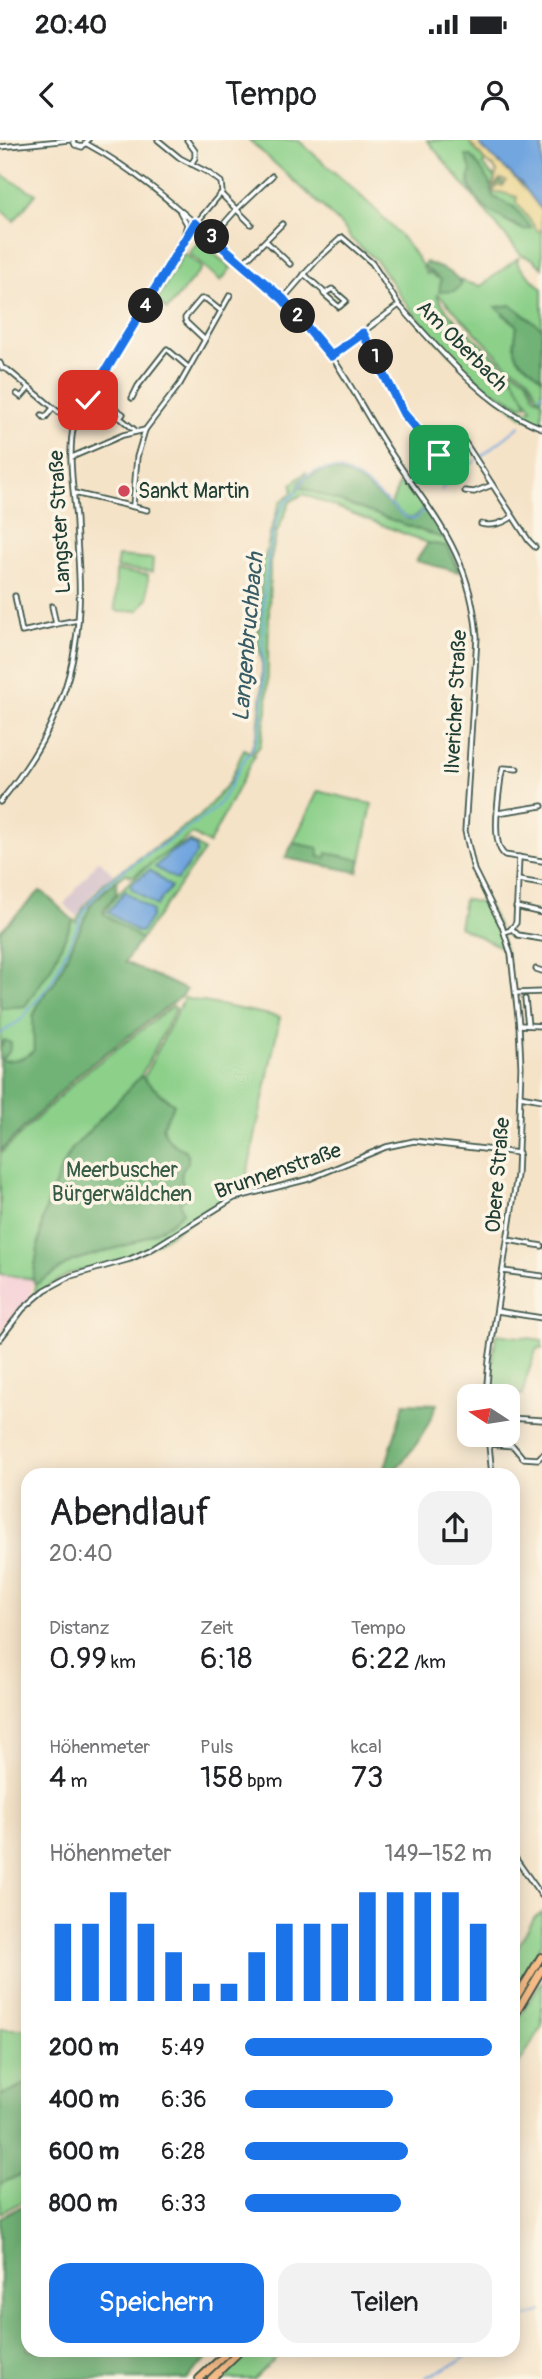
<!DOCTYPE html>
<html lang="de">
<meta charset="utf-8">
<style>
body{margin:0;font-family:Pangolin,sans-serif;background:#f2f2f2;color:#202124;height:100vh;display:flex;flex-direction:column;font-size:26px;white-space:nowrap}
*{box-sizing:border-box;margin:0}
p{font-size:23px;color:#757577}
.icon{flex:none;width:38px;height:38px;fill:none;stroke:currentColor;stroke-width:2;stroke-linecap:round;stroke-linejoin:round}
.map{position:relative;flex:1;overflow:hidden}
.details{position:absolute;left:21px;top:1328px;width:499px;height:889px;display:flex;flex-direction:column;background:#fff;border-radius:21px;box-shadow:0 4px 18px #0003}
.details>*{flex:none}
.needle{width:46px;rotate:282deg}
.tools{position:absolute;left:457px;top:1244px;display:grid;gap:14px}
.tools a{display:grid;place-items:center;width:63px;height:63px;border-radius:14px;background:#fff;box-shadow:0 4px 18px #0003;font-size:35px}
.pin{position:absolute;display:grid;place-items:center;width:60px;height:60px;color:#fff;margin:-30px;border-radius:14px;box-shadow:0 4px 10px #0006}
.km{position:absolute;width:35px;height:35px;margin:-18px;border-radius:50%;background:#222;color:#fff;font-size:19px;line-height:35px;text-align:center}
.round{display:grid;place-items:center;flex:none;width:74px;height:74px;border-radius:21px;background:#f2f2f2}
.head{display:flex;align-items:center;justify-content:space-between;height:119px;padding:0 28px}
h1{font-size:38px;font-weight:600;line-height:52px}
.stats{display:grid;grid-template-columns:repeat(3,1fr);gap:10px;height:119px;padding:7px 28px}
.stats div{display:grid;align-content:center}
.stats b{font-size:30px;font-weight:600}
.stats small{font-size:19px;font-weight:400}
.stats p{font-size:19px}
.chart{height:196px;padding:14px 28px}
.chart p{display:flex;justify-content:space-between}
.chart svg{width:100%;height:126px;margin-top:7px;stroke:#1a73e8;stroke-width:6}
.cta{display:flex;gap:14px;margin-top:auto;padding:14px 28px}
.cta a{flex:1;height:80px;border-radius:21px;background:#1a73e8;color:#fff;font-size:28px;font-weight:600;line-height:80px;text-align:center}
.cta a+a{background:#f2f2f2;color:#202124}
ul{padding:0 28px;list-style:none;font-size:23px}
li{display:grid;grid-template-columns:112px 84px 1fr;align-items:center;height:52px}
li i{height:18px;border-radius:9px;background:#1a73e8}
.status{display:flex;justify-content:space-between;align-items:center;height:49px;padding:0 35px;background:#fff;direction:ltr}
.status svg{height:19px;fill:currentColor}
header{display:flex;justify-content:space-between;align-items:center;height:91px;padding:0 28px;background:#fff;font-size:32px;font-weight:600}
.map>svg:first-child{display:block}
</style>
<div class="status"><b>20:40</b><svg viewBox="0 0 49 12"><path d="M0 12V9h3v3zM5 12V6h3v6zM10 12V3h3v9zM15 12V0h3v12zM26 1h20v11H26zM47 4h2v5h-2z"/></svg></div>
<header><svg class="icon" aria-label="back" viewBox="0 0 24 24"><path d="M15 5l-7 7 7 7"/></svg>Tempo<svg class="icon" aria-label="person" viewBox="0 0 24 24"><circle cx="12" cy="8" r="4"/><path d="M4 21q1-7 8-7t8 7"/></svg></header>
<div class="map">
<svg width="542" height="2239" viewBox="0 0 542 2239">
<rect width="100%" height="100%" fill="#fcf5e5"/>
<filter id="ink" filterUnits="userSpaceOnUse"><feTurbulence type="fractalNoise" baseFrequency=".0143" numOctaves="2"/><feDisplacementMap in="SourceGraphic" scale="14" xChannelSelector="R" yChannelSelector="G"/><feConvolveMatrix kernelMatrix="1 2 1 2 8 2 1 2 1" color-interpolation-filters="sRGB"/></filter>
<filter id="wash" filterUnits="userSpaceOnUse"><feTurbulence type="fractalNoise" baseFrequency=".00686" numOctaves="4" result="noise"/><feDisplacementMap in="SourceGraphic" scale="28" xChannelSelector="R" yChannelSelector="G"/><feGaussianBlur stdDeviation="1.57" result="paint"/><feColorMatrix in="noise" values="0 0 0 0 0 0 0 0 0 0 0 0 0 0 0 0 0 1.4 0 .05"/><feComposite in="paint" operator="in"/></filter>
<g filter="url(#wash)">
<rect width="100%" height="100%" fill="#f5e3c8"/>
<polygon fill="#f6cfd6" points="0,1134 33,1139 30,1158 10,1180 0,1195"/>
<polygon fill="#d1bdc9" points="99,720 113,734 95,750 77,776 64,764"/>
<g fill="#8cd08a" stroke="#56865f" stroke-width="2">
<path d="M249,0H298C337,36 406,89 427,135V132L441,140V145H461L458,139L464,142L481,146L519,117L517,121L519,126L542,149V188L502,174L517,185L514,206L531,227L542,237V259L538,257L528,237L505,223L442,158L436,154C458,195 514,218 527,265H521L484,246L436,200L406,164L376,120L351,99L345,89L324,68Z"/>
<path d="M427,0H468L485,21L483,24L491,34L495,36L492,47L477,24C448,53 503,79 523,90L530,88L514,67L493,57L492,49L500,41L504,44L500,52L517,57L538,91L542,90V128L533,119L521,115Z"/>
<polygon points="0,34 36,54 14,81 0,69"/>
<polygon points="199,101 231,128 221,141 189,113"/>
<polygon points="184,113 202,128 167,170 157,160"/>
<polygon points="512,230 527,239 535,257 542,260 542,284 523,277 493,254 493,253 526,270 532,269 511,234"/>
<polygon points="306,332 307,335 301,340 297,352 300,347 448,400 460,431 459,432 446,406 428,403 303,354 290,362 278,390 272,388 280,362 292,353 292,344"/>
<polygon points="399,344 407,347 425,367 413,378 404,376 391,365"/>
<polygon points="271,390 277,392 270,422 267,571 260,606 255,612 251,610 258,591 262,554 262,520 258,503 262,418 265,418"/>
<polygon points="118,416 153,419 152,432 116,428"/>
<polygon points="116,431 148,435 148,458 139,470 119,472 115,469"/>
<path d="M244,609L255,615L209,704L193,694L134,735L130,736L127,733C113,743 100,752 91,766L87,763L104,743L201,675L229,643Z"/>
<polygon points="318,651 372,664 361,720 327,714 326,719 319,717 318,708 293,703"/>
<path d="M191,701L204,711L141,799L104,774C115,750 165,708 191,701Z"/>
<polygon points="464,759 488,765 497,783 505,809 459,787"/>
<path d="M85,765L90,768L55,842L40,861L33,876L34,910C25,920 15,920 2,921L3,901L0,908V868L25,866L51,828L73,780L76,782Z"/>
<path d="M184,858L280,877L244,1050L228,1057L151,1107L126,1118L69,1134L35,1155V1145L72,1121L130,1104L152,1094L171,1083L180,1062L187,1057L181,1038L183,1027L180,1008C170,1006 176,1009 170,1002C159,987 164,978 174,964L143,939Z"/>
<polygon points="173,866 176,868 141,936 72,1009 62,1027 43,1077 33,1139 0,1134 0,1014 82,935"/>
<polygon points="496,1194 542,1200 542,1209 537,1208 526,1239 523,1255 489,1249"/>
<polygon points="542,1772 542,1803 513,1852 513,1815 535,1777"/>
<polygon points="542,1841 542,1886 513,1934 513,1886"/>
<polygon points="0,1889 28,1889 28,1943 0,1956"/>
<polygon points="28,2031 28,2059 0,2073 0,2044"/>
<polygon points="249,2210 284,2210 254,2239 220,2239"/>
</g>
<g fill="#71b276" stroke="#487855" stroke-width="2">
<path d="M466,16H471C481,28 491,41 493,57L514,67L531,88L524,90L489,71L477,59L469,44L471,30Z"/>
<path d="M426,122C438,128 456,131 461,145L455,151L439,152L441,140L423,126Z"/>
<path d="M511,165L542,188L541,238C517,213 511,226 517,185L496,167Z"/>
<path d="M325,330C352,326 386,365 408,379H414L426,368L448,400L300,347L305,338Z"/>
<polygon points="428,403 446,406 459,432 416,421"/>
<polygon points="293,703 318,708 319,717 326,718 327,713 361,720 358,732 285,718"/>
<path d="M117,740L116,754L103,770L104,774L141,799L125,822L186,850L183,855L80,933L0,1011V908L4,900L11,903L9,912L2,919L3,921C15,920 25,920 34,910L33,877L40,861L55,842L92,763Z"/>
<polygon points="40,751 44,753 73,780 51,828 25,866 0,868 0,791"/>
<path d="M141,936L162,956L174,964L162,987C166,1000 173,1005 185,1010L188,1016V1023C176,1032 183,1045 187,1057L180,1062L183,1072L171,1083L152,1094L130,1104L72,1121L35,1145L33,1139L43,1077L62,1026L72,1009Z"/>
<path d="M404,1263L437,1264C425,1295 413,1311 390,1335H383Z"/>
<polygon points="28,1943 28,2031 0,2044 0,1956"/>
<polygon points="28,2063 28,2210 216,2210 186,2239 0,2239 0,2077"/>
</g>
<path fill="#eeda9e" stroke="#868c69" stroke-width="2" d="M472,0H480V6C490,12 538,60 542,70C542,77 540,84 542,90L538,91L516,62L517,57L500,52L494,53V50L499,45L503,46L506,41L500,39L492,49L497,32L494,27L485,21L470,3Z"/>
<g fill="#72a6df" stroke="#48728a" stroke-width="2">
<polygon points="480,0 542,0 542,71 521,43 480,6"/>
<polygon points="189,703 196,706 197,713 177,740 155,727 171,712"/>
<polygon points="150,730 171,747 156,766 131,748 131,744"/>
<polygon points="125,751 152,771 151,777 141,792 137,792 108,772"/>
</g>
<g fill="none" stroke-linecap="round" stroke-linejoin="round">
<g stroke="#72a6df" stroke-width="2">
<polyline points="540,255 542,253"/>
<polyline points="478,319 520,286"/>
<path d="M299,348C303,338 307,334 318,331C352,320 380,359 405,377L415,379L424,370"/>
<polyline points="441,350 448,342 475,321"/>
<path d="M252,610C266,581 263,546 263,514C262,482 265,386 286,362C290,358 294,356 297,351"/>
<path d="M89,764C115,726 179,700 215,668C231,652 235,629 250,612"/>
<polyline points="0,894 22,879 52,841 87,766"/>
<polyline points="513,2183 542,2171"/>
<polyline points="426,2237 460,2221 473,2210"/>
</g>
</g>
</g>
<g filter="url(#ink)">
<g fill="none" stroke-linecap="round" stroke-linejoin="round">
<g stroke="#3f564a" stroke-width="7">
<g id="minor">
<polyline points="73,0 75,5 82,7 88,0"/>
<polyline points="187,0 195,11 195,18 191,24"/>
<path d="M87,4C137,31 178,68 221,106C260,139 300,172 330,214C352,245 369,281 391,313C435,379 470,413 477,497L465,691L474,730L502,786L511,815L519,885L521,927L517,1035L489,1221L486,1256"/>
<polyline points="0,7 70,0"/>
<polyline points="221,54 251,84"/>
<polyline points="180,72 187,84 184,97"/>
<polyline points="212,97 237,69 272,36"/>
<polyline points="266,101 290,124"/>
<polyline points="242,124 282,84"/>
<polyline points="304,134 323,151 324,154 339,167 346,161 332,149 324,154"/>
<polyline points="283,159 316,121 342,97 372,123 399,165"/>
<polyline points="363,193 404,274 439,315"/>
<polyline points="204,199 186,182 185,178 201,159 206,159 221,171"/>
<path d="M331,216L399,165C439,209 485,267 542,288"/>
<polyline points="0,223 2,228 8,230 74,285"/>
<polyline points="17,254 21,257 29,248"/>
<polyline points="132,258 138,246 167,209 188,227"/>
<polyline points="42,275 45,278 53,268"/>
<polyline points="120,278 123,274 116,269 113,272 136,291"/>
<polyline points="72,317 123,295 145,290"/>
<polyline points="409,340 455,303 464,301 529,401 535,407"/>
<polyline points="465,351 474,352 492,345"/>
<polyline points="74,353 147,370"/>
<polyline points="133,365 137,317 145,290 180,244 230,155"/>
<path d="M481,384C491,387 504,383 512,377"/>
<polyline points="15,456 22,492 56,484"/>
<polyline points="52,466 56,484 78,480"/>
<path d="M517,629L503,628L501,636C499,654 490,705 505,715L542,721"/>
<path d="M0,662C48,604 76,544 79,467C81,439 77,410 76,381C74,353 67,312 74,285L192,88L222,52L221,42L207,32L180,18L158,0"/>
<polyline points="498,673 542,666"/>
<polyline points="518,740 542,744"/>
<polyline points="516,767 542,773"/>
<polyline points="512,789 518,795 542,799"/>
<polyline points="505,792 510,790 516,783 519,717"/>
<polyline points="536,829 542,831"/>
<polyline points="516,853 542,852"/>
<polyline points="525,859 528,885"/>
<polyline points="519,885 542,886"/>
<polyline points="520,956 542,960"/>
<polyline points="508,1100 542,1106"/>
<polyline points="503,1131 542,1136"/>
<polyline points="497,1171 542,1178"/>
<polyline points="0,1199 23,1169 45,1150 71,1136 130,1119 150,1110 234,1058 309,1039 386,1007 414,1001 519,1013"/>
<polyline points="508,1278 542,1280"/>
<polyline points="488,1295 492,1335"/>
<polyline points="489,1304 513,1306 523,1318 538,1319 542,1315"/>
<polyline points="513,1715 542,1756"/>
</g>
</g>
<g stroke="#3f564a" stroke-width="10">
<g id="highway">
<polyline points="513,1863 541,1817"/>
<polyline points="513,1878 542,1829"/>
<polyline points="199,2239 230,2210"/>
<polyline points="211,2239 241,2210"/>
</g>
</g>
<use href="#minor" stroke="#fff" stroke-width="3.5"/>
<use href="#highway" stroke="#f7bd88" stroke-width="6"/>
</g>
</g>
<g fill="none" stroke-linecap="round" stroke-linejoin="round" filter="url(#ink)">
<g stroke="#fff" stroke-width="14">
<polyline id="route" points="88,260 195,83 283,159 331,216 363,193 404,274 439,315"/>
</g>
<use href="#route" stroke="#1a73e8" stroke-width="9"/>
</g>
<circle fill="#d1495b" stroke="#fcf5e5" stroke-width="2.5" cx="124" cy="351" r="7"/>
<g text-anchor="middle" dominant-baseline="central" stroke-width="7" stroke-linejoin="round" paint-order="stroke">
<g font-size="21" fill="#1f3d34" stroke="#fcf5e5">
<text transform="translate(462 206) rotate(45)">Am Oberbach</text>
<text transform="translate(60 382) rotate(-93)">Langster Straße</text>
<text transform="translate(456 562) rotate(-87)">Ilvericher Straße</text>
<text transform="translate(278 1031) rotate(-19)">Brunnenstraße</text>
<text transform="translate(498 1035) rotate(-85)">Obere Straße</text>
</g>
<g font-size="21" fill="#1f3d34" stroke="#fcf5e5" text-anchor="start">
<text x="138" y="351">Sankt Martin</text>
</g>
<g font-size="21" fill="#355a45" stroke="#fcf5e5">
<text x="122" y="1030">Meerbuscher<tspan x="122" dy="24">Bürgerwäldchen</tspan></text>
</g>
<g font-size="23" font-style="italic" fill="#385c67" stroke="#fcf5e5">
<text transform="translate(248 497) rotate(-85)">Langenbruchbach</text>
</g>
</g>
</svg>
<div class="tools">
<a><svg class="needle" viewBox="-14 -14 28 28"><path d="M0-13l5 13h-10z" fill="#e53935"/><path d="M0 13l5-13h-10z" fill="#757577"/></svg></a>
</div>
<div class="pin" style="left:439px;top:315px;background:#1e9e55"><svg class="icon" aria-label="arrive" viewBox="0 0 24 24"><path d="M6 21V4h12l-3 4 3 4H6"/></svg></div>
<div class="pin" style="left:88px;top:260px;background:#d93025"><svg class="icon" aria-label="check" viewBox="0 0 24 24"><path d="M5 12l5 5 9-10"/></svg></div>
<b class="km" style="left:376px;top:217px">1</b>
<b class="km" style="left:298px;top:176px">2</b>
<b class="km" style="left:212px;top:97px">3</b>
<b class="km" style="left:146px;top:166px">4</b>
<section class="details">
<div class="head"><div><h1>Abendlauf</h1><p>20:40</p></div><a class="round"><svg class="icon" aria-label="share" viewBox="0 0 24 24"><path d="M12 15V3M7 8l5-5 5 5M5 13v7h14v-7"/></svg></a></div>
<div class="stats">
<div><p>Distanz</p><b>0.99<small> km</small></b></div>
<div><p>Zeit</p><b>6:18</b></div>
<div><p>Tempo</p><b>6:22<small> /km</small></b></div>
</div>
<div class="stats">
<div><p>Höhenmeter</p><b>4<small> m</small></b></div>
<div><p>Puls</p><b>158<small> bpm</small></b></div>
<div><p>kcal</p><b>73</b></div>
</div>
<div class="chart"><p><span>Höhenmeter</span>149–152 m</p>
<svg viewBox="0 0 160 44" preserveAspectRatio="none"><path d="M5 44V17M15 44V17M25 44V6M35 44V17M45 44V27M55 44V38M65 44V38M75 44V27M85 44V17M95 44V17M105 44V17M115 44V6M125 44V6M135 44V6M145 44V6M155 44V17"/></svg>
</div>
<ul>
<li><b>200 m</b>5:49<i style="width:100%"></i></li>
<li><b>400 m</b>6:36<i style="width:60%"></i></li>
<li><b>600 m</b>6:28<i style="width:66%"></i></li>
<li><b>800 m</b>6:33<i style="width:63%"></i></li>
</ul>
<div class="cta"><a>Speichern</a><a>Teilen</a></div>
</section>
</div>
